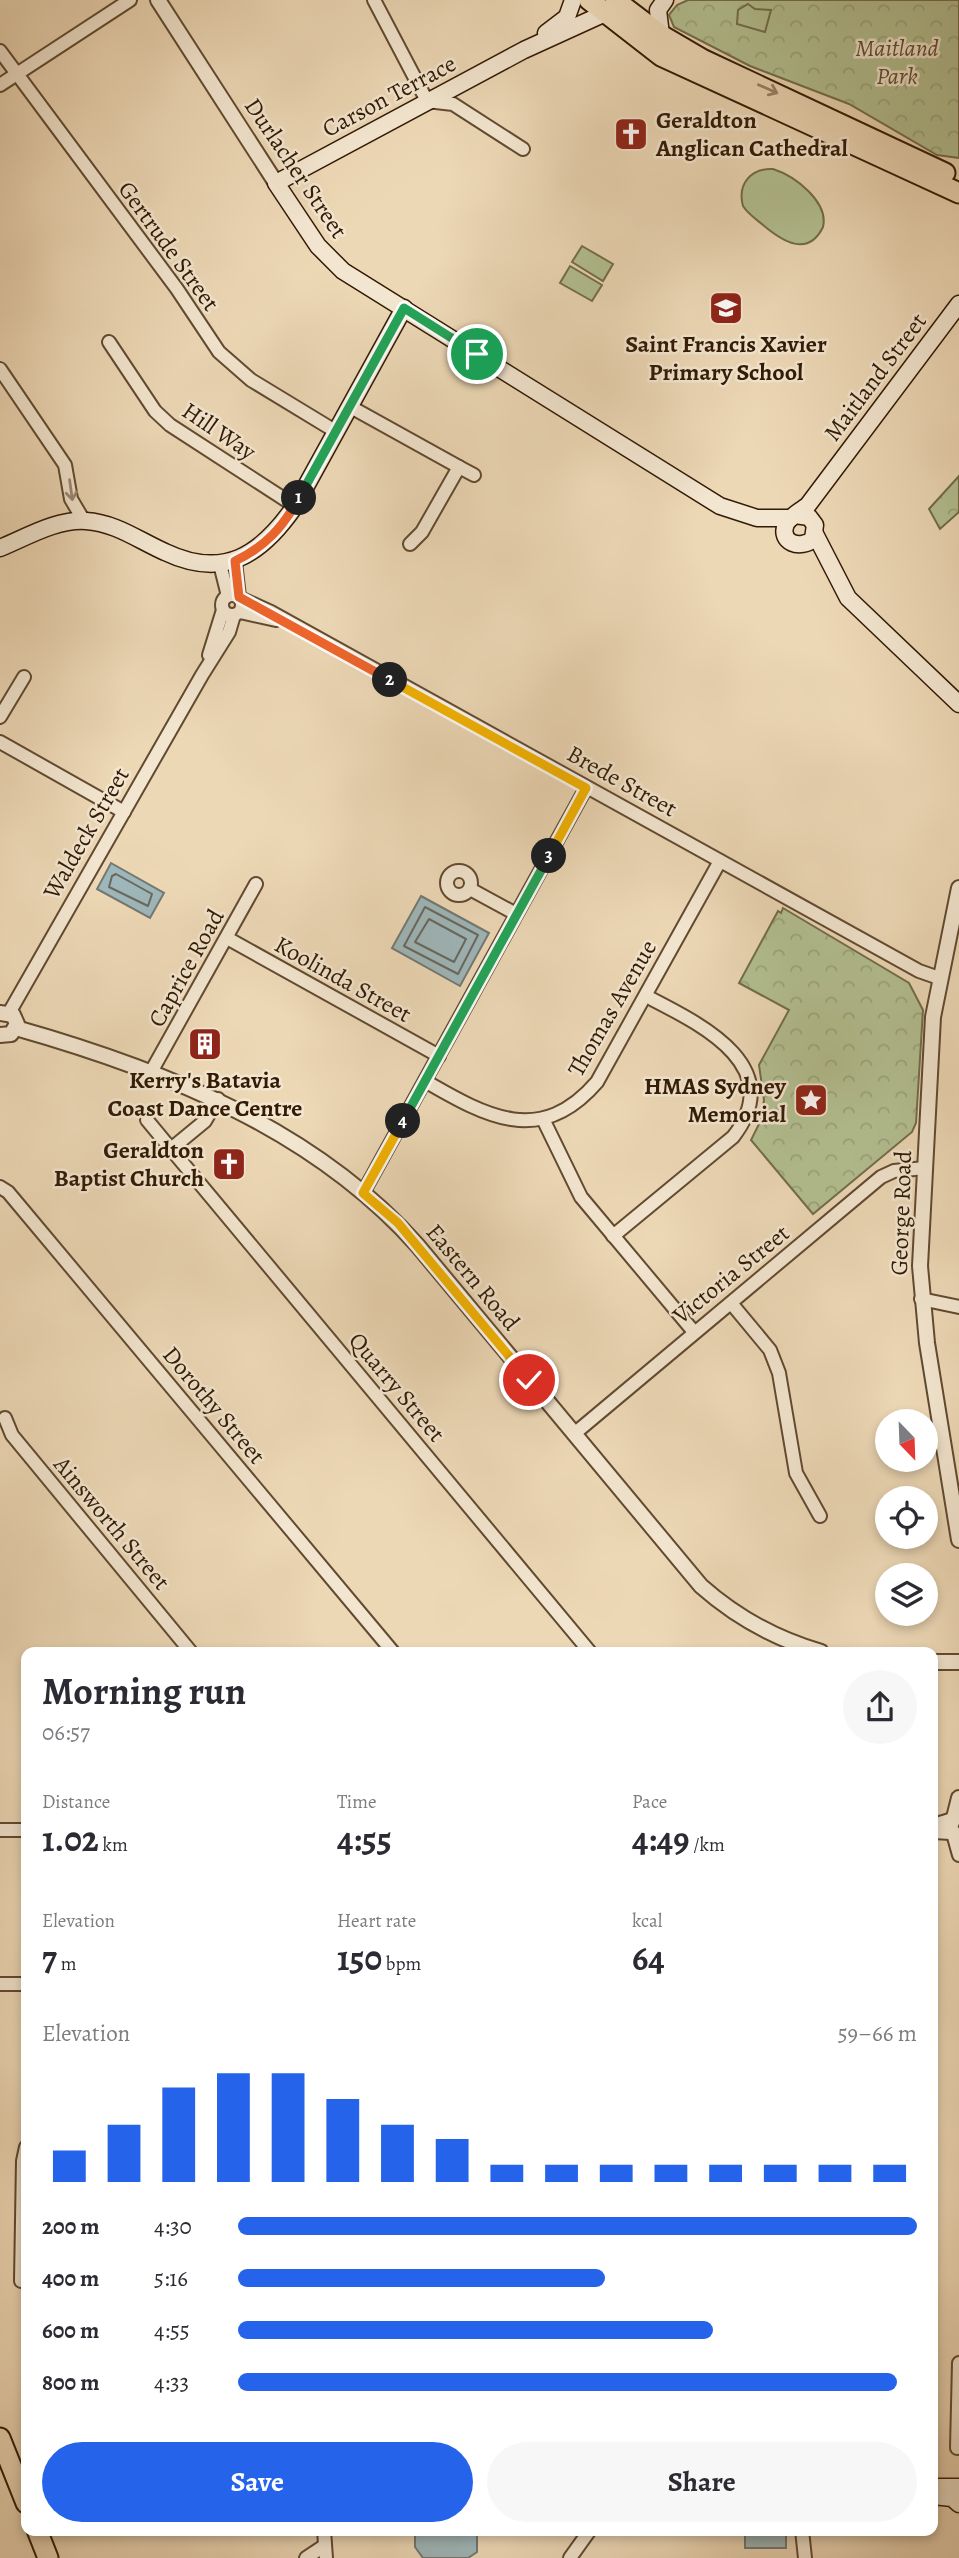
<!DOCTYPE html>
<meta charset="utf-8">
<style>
body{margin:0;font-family:Alegreya,serif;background:#f7f7f7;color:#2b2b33;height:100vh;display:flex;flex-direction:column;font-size:26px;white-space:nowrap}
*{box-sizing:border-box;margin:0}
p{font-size:23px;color:#7c7c81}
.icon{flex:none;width:38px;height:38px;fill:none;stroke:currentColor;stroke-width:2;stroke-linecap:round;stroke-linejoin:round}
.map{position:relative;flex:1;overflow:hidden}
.drawer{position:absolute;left:21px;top:1647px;width:917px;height:889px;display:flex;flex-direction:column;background:#fff;border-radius:14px;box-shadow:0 4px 10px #0003}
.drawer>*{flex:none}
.needle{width:46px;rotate:157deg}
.controls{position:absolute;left:875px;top:1409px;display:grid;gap:14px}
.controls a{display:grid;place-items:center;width:63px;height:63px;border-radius:50%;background:#fff;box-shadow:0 4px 10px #0003;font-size:35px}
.pin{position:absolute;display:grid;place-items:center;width:60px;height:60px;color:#fff;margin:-30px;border:4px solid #fff;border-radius:50%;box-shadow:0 2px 7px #0007}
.km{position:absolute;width:35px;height:35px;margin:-18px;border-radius:50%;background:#222;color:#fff;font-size:19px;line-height:35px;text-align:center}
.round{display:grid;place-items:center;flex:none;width:74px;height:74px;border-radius:37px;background:#f7f7f7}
.headline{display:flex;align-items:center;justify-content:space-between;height:119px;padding:0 21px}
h1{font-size:38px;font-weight:700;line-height:52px}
.metrics{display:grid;grid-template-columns:repeat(3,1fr);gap:10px;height:119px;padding:7px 21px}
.metrics div{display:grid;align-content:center}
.metrics b{font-size:35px;font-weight:700}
.metrics small{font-size:19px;font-weight:400}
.metrics p{font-size:19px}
.chart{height:196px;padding:14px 21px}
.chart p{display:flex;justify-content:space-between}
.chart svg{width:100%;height:126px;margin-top:7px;stroke:#2563eb;stroke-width:6}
.primary-button{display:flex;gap:14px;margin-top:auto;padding:14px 21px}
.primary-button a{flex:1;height:80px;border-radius:42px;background:#2563eb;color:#fff;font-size:28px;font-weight:700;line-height:80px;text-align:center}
.primary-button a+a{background:#f7f7f7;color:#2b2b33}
ul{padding:0 21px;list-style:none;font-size:23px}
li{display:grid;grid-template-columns:112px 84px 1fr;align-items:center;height:52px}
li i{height:18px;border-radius:9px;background:#2563eb}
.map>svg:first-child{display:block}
</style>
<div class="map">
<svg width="959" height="2558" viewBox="0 0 959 2558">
<defs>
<pattern id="park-crowns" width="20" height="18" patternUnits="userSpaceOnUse" patternTransform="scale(1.75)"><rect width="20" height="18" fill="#b3c092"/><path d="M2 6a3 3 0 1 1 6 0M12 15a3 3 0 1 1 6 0" fill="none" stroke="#9aa47c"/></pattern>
</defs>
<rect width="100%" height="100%" fill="#edd8b6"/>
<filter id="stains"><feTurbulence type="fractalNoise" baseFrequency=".00286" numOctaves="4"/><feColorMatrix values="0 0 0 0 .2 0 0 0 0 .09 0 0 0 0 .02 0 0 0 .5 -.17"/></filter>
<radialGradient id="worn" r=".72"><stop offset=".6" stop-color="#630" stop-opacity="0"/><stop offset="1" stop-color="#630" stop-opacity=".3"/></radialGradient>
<g fill="url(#park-crowns)" stroke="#726d4c" stroke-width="2">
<polygon points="688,0 959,0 959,158 937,155 849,104 750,66 674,27 669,15 677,5"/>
<polygon points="959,476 959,512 940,529 929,509"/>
<polygon points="783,908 909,983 923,1010 916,1123 912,1132 813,1214 751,1140 761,1120 764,1100 759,1065 789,1010 739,983 778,911 781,913"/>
</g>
<g fill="#b3c092" stroke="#726d4c" stroke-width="2">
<polygon points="748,4 755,9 771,10 765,32 737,24 738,10"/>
<path d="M773,169C795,176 829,202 823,227C808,258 782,241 763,225C756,219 748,214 743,206C737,184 751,168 773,169Z"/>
<polygon points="582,246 613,264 603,281 572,262"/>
<polygon points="570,266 602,285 592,301 560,283"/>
</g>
<g fill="#9eb7ba" stroke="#737872" stroke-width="2">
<polygon points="111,863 164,893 150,918 97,889"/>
<polygon points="421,896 489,933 460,986 392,948"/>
<polygon points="415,2531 477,2531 477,2552 468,2558 423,2558 415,2547"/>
<rect x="745" y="2531" width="41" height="17"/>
</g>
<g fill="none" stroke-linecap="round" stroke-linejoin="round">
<g stroke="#686860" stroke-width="2">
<polygon points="116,874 152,894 148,906 109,887 112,876"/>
<polygon points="425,907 478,935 458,974 404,946"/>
<polygon points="429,919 466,939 454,962 415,942"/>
</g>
<g stroke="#614a31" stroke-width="16">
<g id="minor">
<polyline points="374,0 427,101 453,104 523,149"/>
<polyline points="0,51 177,289 219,352 251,380 335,431"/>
<polyline points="0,85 130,0"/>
<polyline points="109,342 155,411 170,425 295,506"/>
<polyline points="0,369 65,465 71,499 84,521"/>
<polyline points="349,406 459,467 422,532 410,544"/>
<polyline points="459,467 474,475"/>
<polyline points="235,561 239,597"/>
<polyline points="220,564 228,596"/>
<circle cx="232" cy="605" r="10"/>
<polyline points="240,598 271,612 919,971 939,978"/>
<polyline points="240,612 276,620"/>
<polyline points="209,655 223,610"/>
<polyline points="0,717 24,677"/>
<polyline points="0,742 124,812"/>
<circle cx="459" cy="883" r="12"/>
<polyline points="470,889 516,914"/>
<polyline points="227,938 439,1056"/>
<polyline points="9,1013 202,675 229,632 234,615"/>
<polyline points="151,1072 256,884"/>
<path d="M425,1081C487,1117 541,1147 597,1082L720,861"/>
<polyline points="218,1099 205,1121 171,1149 590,1652"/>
<polyline points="543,1119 581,1197 694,1332"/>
<polyline points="147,1120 171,1149"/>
<polyline points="0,1187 8,1192 393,1652"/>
<polyline points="363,1193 586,788"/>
<path d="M613,1236L733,1137C789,1065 698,1023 646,996"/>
<polyline points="921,1299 959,1307"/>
<polyline points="731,1303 770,1350 779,1373 796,1473 820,1516"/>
<polyline points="5,1418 12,1435 191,1652"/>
<polyline points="574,1434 881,1177 894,1171 925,1168"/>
<polyline points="933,1825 953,1819"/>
<polyline points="0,1830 26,1830"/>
<polyline points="933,1832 951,1833"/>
<polyline points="954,1837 959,1855"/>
<polyline points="0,1984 26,1984"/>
<polyline points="26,2147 23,2161 21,2281 26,2281"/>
<polyline points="957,2448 959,2363"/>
<polyline points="324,2530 326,2558"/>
<polyline points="802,2530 805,2558"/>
<polyline points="306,2558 324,2546"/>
<polyline points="570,2558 590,2530"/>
</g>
</g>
<g stroke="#614a31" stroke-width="18">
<g id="tertiary">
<polyline points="158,0 276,183"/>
<polyline points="959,888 933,1017 920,1266 927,1343 959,1540"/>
<polyline points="0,1013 13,1015 17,1024 11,1034 0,1035"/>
<path d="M16,1028C164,1070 314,1129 418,1246L701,1586C736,1617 776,1639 821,1652"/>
<polyline points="933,1662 959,1662"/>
<polyline points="959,1815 952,1821 950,1829 959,1839"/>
<polyline points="954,1818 959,1798"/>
</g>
</g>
<g stroke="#321a05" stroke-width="19">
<g id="secondary">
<polyline points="603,14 524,50 276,183 318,246 343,271 720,506 757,518 791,518"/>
<polyline points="546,33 567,17 573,0"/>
<polyline points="661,35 658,10 665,0"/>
<path d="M795,515L809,517L815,525L813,539C801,550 778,543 786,524C790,516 801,511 808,505L959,304"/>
<polyline points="815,534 848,598 959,704"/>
<path d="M0,548C27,537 56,519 86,521C116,523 138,540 165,552C224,580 261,555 295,506L404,308"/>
<polyline points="933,2487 959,2487"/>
<polyline points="933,2496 952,2498 959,2504"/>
</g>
</g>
<g stroke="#321a05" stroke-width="23">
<g id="primary">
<polyline points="589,0 661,56 959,193"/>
<polyline points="615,0 661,35 702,59 945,173"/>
</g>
</g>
<g stroke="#321a05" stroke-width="23">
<g id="trunk">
<polyline points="0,2438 26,2503"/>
<polyline points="37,2530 48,2558"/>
</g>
</g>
<use href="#minor" stroke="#f3e6d0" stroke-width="12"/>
<use href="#tertiary" stroke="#f3e6d0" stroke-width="14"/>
<use href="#secondary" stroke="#f3e6d0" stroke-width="16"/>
<use href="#primary" stroke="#edd8b6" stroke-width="19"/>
<use href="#trunk" stroke="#edd8b6" stroke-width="19"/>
</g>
<defs><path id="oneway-shaft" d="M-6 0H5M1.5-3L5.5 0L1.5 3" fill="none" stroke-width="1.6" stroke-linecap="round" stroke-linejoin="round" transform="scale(1.75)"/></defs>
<use stroke="#998266" href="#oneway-shaft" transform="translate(768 89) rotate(24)"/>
<use stroke="#9c8a75" href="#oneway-shaft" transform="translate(71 490) rotate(82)"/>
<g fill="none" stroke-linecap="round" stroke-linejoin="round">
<g stroke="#fff" stroke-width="14">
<polyline id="split-1" points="299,498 404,308 477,354"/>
</g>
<g stroke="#fff" stroke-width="14">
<path id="split-2" d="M299,498C283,527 265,547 235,561L239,597L390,680"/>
</g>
<g stroke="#fff" stroke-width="14">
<polyline id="split-3" points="390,680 586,788 549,856"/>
</g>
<g stroke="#fff" stroke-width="14">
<polyline id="split-4" points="403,1121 549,856"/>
</g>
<g stroke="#fff" stroke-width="14">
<polyline id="split-5" points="403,1121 363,1193 398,1223 529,1380"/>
</g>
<use href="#split-1" stroke="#22a559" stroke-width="9"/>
<use href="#split-2" stroke="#f0652b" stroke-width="9"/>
<use href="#split-3" stroke="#f5b400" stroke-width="9"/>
<use href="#split-4" stroke="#22a559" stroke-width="9"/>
<use href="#split-5" stroke="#f5b400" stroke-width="9"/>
</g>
<defs>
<g id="church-square" transform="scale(1.75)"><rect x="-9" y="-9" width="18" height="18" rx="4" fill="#8f2418" stroke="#f3e6d0"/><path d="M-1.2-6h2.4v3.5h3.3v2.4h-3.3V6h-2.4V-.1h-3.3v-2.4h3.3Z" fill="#fff"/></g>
<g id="school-square" transform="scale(1.75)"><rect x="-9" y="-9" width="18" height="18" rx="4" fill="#8f2418" stroke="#f3e6d0"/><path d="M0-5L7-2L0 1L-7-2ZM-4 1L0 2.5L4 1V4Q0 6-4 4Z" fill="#fff"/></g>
<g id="building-square" transform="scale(1.75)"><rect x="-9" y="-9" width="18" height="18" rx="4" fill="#8f2418" stroke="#f3e6d0"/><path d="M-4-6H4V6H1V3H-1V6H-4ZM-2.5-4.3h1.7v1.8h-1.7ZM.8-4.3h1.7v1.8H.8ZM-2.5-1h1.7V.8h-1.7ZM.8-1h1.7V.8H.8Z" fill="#fff"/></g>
<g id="sight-square" transform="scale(1.75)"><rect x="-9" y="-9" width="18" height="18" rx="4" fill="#8f2418" stroke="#f3e6d0"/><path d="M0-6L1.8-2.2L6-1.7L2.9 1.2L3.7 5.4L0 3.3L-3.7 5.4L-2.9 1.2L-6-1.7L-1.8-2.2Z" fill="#fff"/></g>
</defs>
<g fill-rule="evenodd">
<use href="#church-square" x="631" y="134"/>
<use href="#school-square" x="726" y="308"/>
<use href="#building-square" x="205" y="1044"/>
<use href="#sight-square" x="811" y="1100"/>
<use href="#church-square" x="229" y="1164"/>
</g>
<g text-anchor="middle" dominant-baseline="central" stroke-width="5" stroke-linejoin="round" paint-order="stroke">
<g font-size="24" font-style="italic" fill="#594c2f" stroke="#f3e6d0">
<text x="897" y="48">Maitland<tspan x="897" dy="28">Park</tspan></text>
</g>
<g font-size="24" fill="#321a05" stroke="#f3e6d0">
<text transform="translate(389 96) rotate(-28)">Carson Terrace</text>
<text transform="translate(296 168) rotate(56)">Durlacher Street</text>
<text transform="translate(169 246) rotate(54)">Gertrude Street</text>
<text transform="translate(875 377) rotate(-53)">Maitland Street</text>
<text transform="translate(219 431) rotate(34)">Hill Way</text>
<text transform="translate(622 781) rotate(29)">Brede Street</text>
<text transform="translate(86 833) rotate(-60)">Waldeck Street</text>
<text transform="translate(186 968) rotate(-61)">Caprice Road</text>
<text transform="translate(343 979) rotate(29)">Koolinda Street</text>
<text transform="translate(612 1008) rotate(-60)">Thomas Avenue</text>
<text transform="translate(901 1213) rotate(-88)">George Road</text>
<text transform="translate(731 1274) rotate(-39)">Victoria Street</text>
<text transform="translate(473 1277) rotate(50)">Eastern Road</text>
<text transform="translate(397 1387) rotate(50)">Quarry Street</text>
<text transform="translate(214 1405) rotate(50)">Dorothy Street</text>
<text transform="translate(112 1523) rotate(50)">Ainsworth Street</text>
</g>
<g font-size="24" font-weight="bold" fill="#321a05" stroke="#f3e6d0">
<text x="656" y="120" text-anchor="start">Geraldton<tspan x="656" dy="28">Anglican Cathedral</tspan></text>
<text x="726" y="344">Saint Francis Xavier<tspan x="726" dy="28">Primary School</tspan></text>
<text x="205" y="1080">Kerry's Batavia<tspan x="205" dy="28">Coast Dance Centre</tspan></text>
<text x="786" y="1086" text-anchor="end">HMAS Sydney<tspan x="786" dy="28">Memorial</tspan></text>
<text x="204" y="1150" text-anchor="end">Geraldton<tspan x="204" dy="28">Baptist Church</tspan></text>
</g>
</g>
<rect width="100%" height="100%" filter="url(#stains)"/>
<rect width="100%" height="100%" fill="url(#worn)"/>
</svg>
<div class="controls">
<a><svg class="needle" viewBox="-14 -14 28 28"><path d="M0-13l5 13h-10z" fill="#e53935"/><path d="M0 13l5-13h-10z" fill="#7c7c81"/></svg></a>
<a><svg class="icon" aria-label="locate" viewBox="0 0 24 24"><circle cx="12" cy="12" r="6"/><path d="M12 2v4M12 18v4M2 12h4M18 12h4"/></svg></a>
<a><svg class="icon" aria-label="layers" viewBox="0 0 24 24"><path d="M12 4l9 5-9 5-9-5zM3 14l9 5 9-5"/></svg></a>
</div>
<div class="pin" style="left:477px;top:354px;background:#1e9e55"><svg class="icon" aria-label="arrive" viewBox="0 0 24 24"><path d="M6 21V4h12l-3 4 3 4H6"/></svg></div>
<div class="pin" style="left:529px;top:1380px;background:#d93025"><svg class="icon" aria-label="check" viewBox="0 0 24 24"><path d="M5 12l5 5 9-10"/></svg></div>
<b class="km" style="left:299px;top:498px">1</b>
<b class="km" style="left:390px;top:680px">2</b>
<b class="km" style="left:549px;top:856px">3</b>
<b class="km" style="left:403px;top:1121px">4</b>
<section class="drawer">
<div class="headline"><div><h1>Morning run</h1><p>06:57</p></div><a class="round"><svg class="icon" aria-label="share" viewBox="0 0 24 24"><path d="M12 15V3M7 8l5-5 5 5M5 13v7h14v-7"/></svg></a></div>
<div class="metrics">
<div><p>Distance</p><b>1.02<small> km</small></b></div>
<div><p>Time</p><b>4:55</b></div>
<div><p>Pace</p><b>4:49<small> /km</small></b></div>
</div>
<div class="metrics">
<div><p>Elevation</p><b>7<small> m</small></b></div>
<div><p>Heart rate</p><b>150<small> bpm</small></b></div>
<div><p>kcal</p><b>64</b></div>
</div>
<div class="chart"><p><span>Elevation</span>59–66 m</p>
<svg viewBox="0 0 160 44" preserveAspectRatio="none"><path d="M5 44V33M15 44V24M25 44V11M35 44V6M45 44V6M55 44V15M65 44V24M75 44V29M85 44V38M95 44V38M105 44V38M115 44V38M125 44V38M135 44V38M145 44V38M155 44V38"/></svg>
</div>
<ul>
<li><b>200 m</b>4:30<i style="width:100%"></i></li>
<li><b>400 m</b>5:16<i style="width:54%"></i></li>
<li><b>600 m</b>4:55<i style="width:70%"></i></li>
<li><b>800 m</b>4:33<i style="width:97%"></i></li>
</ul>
<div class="primary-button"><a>Save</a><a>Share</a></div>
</section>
</div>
